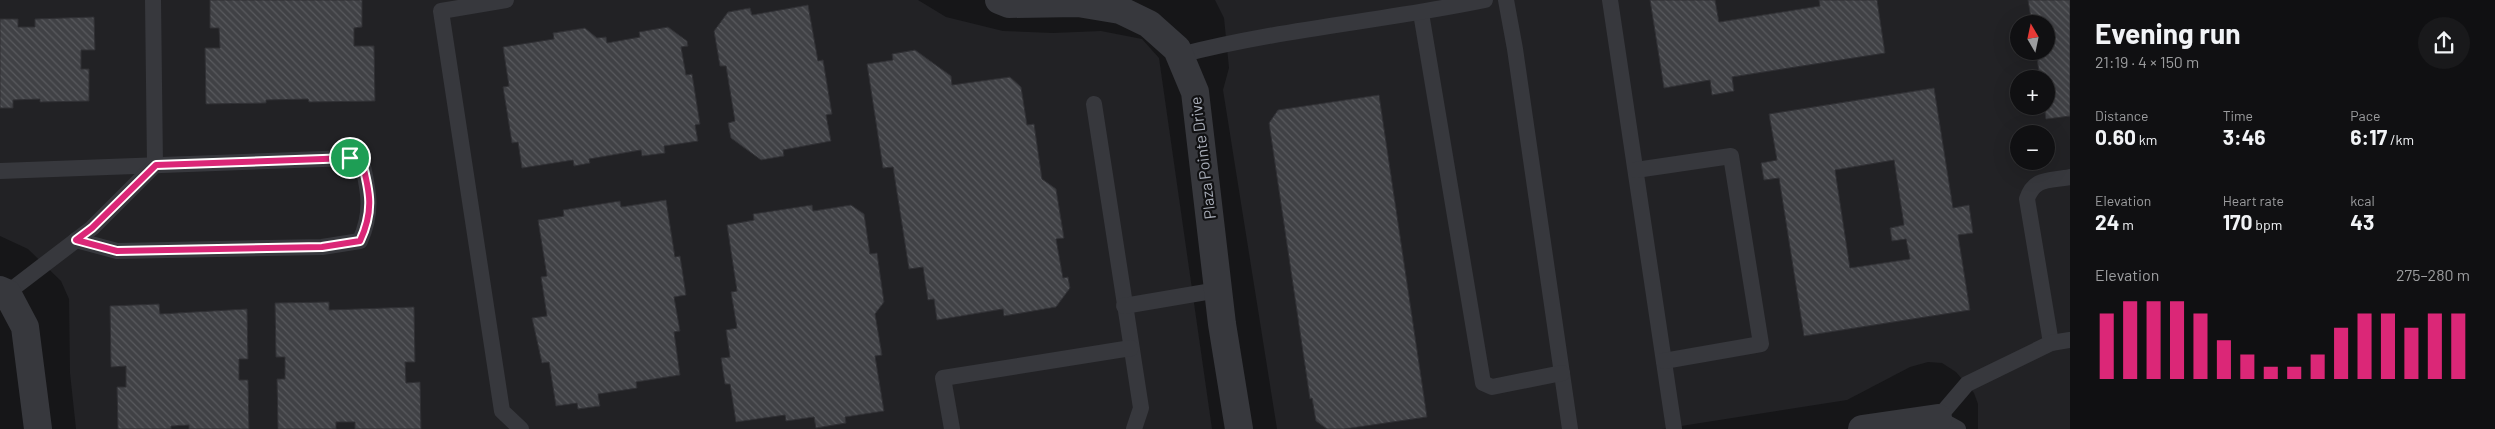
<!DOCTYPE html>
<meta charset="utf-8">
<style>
body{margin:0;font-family:Barlow,sans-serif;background:#19191b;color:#f1f3f6;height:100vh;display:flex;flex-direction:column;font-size:19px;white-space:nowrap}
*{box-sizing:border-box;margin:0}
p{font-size:16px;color:#9c9d9f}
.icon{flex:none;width:28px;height:28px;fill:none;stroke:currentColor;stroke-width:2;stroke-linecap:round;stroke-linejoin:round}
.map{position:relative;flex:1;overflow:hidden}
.sheet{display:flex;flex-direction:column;background:#101012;width:425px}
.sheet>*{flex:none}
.needle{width:32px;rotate:351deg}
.buttons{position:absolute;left:2010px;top:15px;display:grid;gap:10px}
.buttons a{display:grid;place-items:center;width:45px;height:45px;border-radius:50%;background:#101012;box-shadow:0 5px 20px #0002,0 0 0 1px #303032;font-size:25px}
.pin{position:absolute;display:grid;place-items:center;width:42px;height:42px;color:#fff;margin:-21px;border:2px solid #fff;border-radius:50%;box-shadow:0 1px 5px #0007}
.round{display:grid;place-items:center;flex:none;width:52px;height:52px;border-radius:26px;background:#19191b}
.summary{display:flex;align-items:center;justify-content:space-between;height:85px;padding:0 25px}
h1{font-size:28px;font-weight:700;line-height:38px}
.figures{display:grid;grid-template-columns:repeat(3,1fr);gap:8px;height:85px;padding:5px 25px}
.figures div{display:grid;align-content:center}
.figures b{font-size:21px;font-weight:700}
.figures small{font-size:14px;font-weight:400}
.figures p{font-size:14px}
.chart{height:140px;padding:10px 25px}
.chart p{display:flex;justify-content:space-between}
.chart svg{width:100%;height:90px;margin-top:5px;stroke:#db2777;stroke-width:6}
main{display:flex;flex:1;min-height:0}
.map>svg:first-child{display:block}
</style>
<main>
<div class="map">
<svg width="2070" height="429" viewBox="0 0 2070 429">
<defs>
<pattern id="building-back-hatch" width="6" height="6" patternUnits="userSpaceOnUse" patternTransform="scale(1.25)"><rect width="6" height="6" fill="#404145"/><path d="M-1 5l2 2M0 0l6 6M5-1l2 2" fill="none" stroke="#595a5e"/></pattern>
</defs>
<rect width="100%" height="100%" fill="#161618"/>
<g fill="#222225" fill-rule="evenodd">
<polygon points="0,0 918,0 946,17 1003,31 1053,33 1101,31 1142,39 1159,58 1212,429 76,429 70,373 69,299 61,281 28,249 0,236"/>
<path d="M1215,0H2070V429H1978V404L1974,393L1956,372L1942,363L1928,362L1910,367L1847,400L1662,429H1277L1223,90L1229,68L1224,18ZM2019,24H2046V51H2019ZM2019,79H2046V106H2019ZM2019,134H2046V161H2019Z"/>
</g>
<g fill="url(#building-back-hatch)" stroke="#303034" fill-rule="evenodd">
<polygon points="210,0 362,0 362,27 354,28 354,46 374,46 375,101 309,102 308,99 266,100 266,103 206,104 205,48 220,48 219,28 210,28"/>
<polygon points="1650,0 1715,0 1719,22 1820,6 1819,0 1877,0 1885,53 1732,77 1734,91 1712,95 1710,80 1664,88"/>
<polygon points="2028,0 2070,0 2070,116 2046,119 2044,106 2046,106 2046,79 2040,79 2036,51 2046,51 2046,24 2032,24"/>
<polygon points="808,5 818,61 823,60 832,114 826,115 831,141 783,150 784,156 761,160 731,138 728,123 735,121 726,66 720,66 714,31 728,12 750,8 752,15"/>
<polygon points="94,17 95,50 81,50 81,69 89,69 89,101 40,102 40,99 13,100 13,108 0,108 0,19 18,19 18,27 35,27 35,19"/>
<polygon points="668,27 687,41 688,46 681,47 686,75 692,74 700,124 695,125 698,141 664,146 665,153 642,156 641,150 589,159 590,163 574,166 573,160 522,168 518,142 512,143 503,87 509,86 503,47 554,39 553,33 585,28 597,38 606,37 607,43 640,37 639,32"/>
<polygon points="915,50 951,76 952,85 1010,77 1021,87 1027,125 1034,124 1042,179 1056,189 1064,238 1056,239 1063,278 1068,277 1070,288 1056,307 1004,316 1003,309 937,320 934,299 928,300 923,267 909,269 893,167 883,168 867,64 893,60 892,54"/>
<path d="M1934,88L1953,208L1969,205L1973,233L1958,235L1970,310L1804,336L1779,178L1764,180L1761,163L1777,160L1769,114ZM1894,160L1904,225L1890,228L1892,241L1906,239L1910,259L1850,268L1835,170Z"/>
<polygon points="1379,95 1427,417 1344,429 1327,429 1316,421 1312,398 1310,399 1269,123 1278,110"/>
<polygon points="666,200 675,257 680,256 686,295 674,297 680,331 674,332 680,375 636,382 637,388 598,394 600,406 578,409 577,403 556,406 549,362 542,363 532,318 547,316 541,277 547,276 538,220 564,216 563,210 620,201 621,207"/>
<polygon points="812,205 813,211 851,205 864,214 870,254 877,253 884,302 875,314 882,355 875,356 884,411 845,417 846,423 816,428 814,417 786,421 785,415 736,422 730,384 725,384 721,358 730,357 726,330 737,328 731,292 737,291 727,225 754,220 753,214"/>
<polygon points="329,302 329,310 414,307 415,362 405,362 406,383 420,382 421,429 355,429 355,422 336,422 336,429 278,429 277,379 285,379 285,357 276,357 275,303"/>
<polygon points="159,304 160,314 247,309 248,359 239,359 239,380 248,380 249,429 189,429 189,425 171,426 171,429 118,429 117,387 126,387 126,366 111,367 110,306"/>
</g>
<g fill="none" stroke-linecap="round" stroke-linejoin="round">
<g stroke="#37383d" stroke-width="16">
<polyline points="506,0 441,11 502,411 521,429"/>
<polyline points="1506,0 1515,49 1570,429"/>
<polyline points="1610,0 1674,429"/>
<polyline points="1421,13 1483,383 1492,387 1562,373"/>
<path d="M1180,55C1280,29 1384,21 1485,0"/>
<polyline points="1094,104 1141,408 1134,429"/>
<polyline points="1636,170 1731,156 1761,344 1664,361"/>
<path d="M0,171L350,158L362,162C369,192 373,212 360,241L322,247L117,251L76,240"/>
<polyline points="7,293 92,228 155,165 153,0"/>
<polyline points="1124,306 1218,290"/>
<path d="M2051,343L2027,199C2034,177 2050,181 2070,177"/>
<polyline points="1938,418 1958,429"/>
<polyline points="1938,426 1938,418 1967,384 2051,343 2070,340"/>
<polyline points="952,429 943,378 1131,348"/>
</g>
<g stroke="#37383d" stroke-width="28">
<polyline points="999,0 1009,4 1078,3 1120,10 1149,24 1177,49 1195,92 1222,324 1239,429"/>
<polyline points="0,290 7,293 25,327 38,429"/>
<polyline points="1862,429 1938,418"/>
</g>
</g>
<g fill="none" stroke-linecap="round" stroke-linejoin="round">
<g stroke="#fff" stroke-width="10">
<path id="route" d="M350,158L362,162C370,192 374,211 360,241L322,247L117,251L76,240L92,228L156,165Z"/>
</g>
<use href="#route" stroke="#db2777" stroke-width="6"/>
</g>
<g text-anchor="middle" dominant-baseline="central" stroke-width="4.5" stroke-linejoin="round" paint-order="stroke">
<g font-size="16" fill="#a8adb8" stroke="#111113">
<text transform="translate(1202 158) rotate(-97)">Plaza Pointe Drive</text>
</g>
</g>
</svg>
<div class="buttons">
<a><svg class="needle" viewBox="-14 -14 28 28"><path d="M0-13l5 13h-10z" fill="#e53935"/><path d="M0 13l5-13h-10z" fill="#9c9d9f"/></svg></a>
<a>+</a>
<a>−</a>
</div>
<div class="pin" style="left:350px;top:158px;background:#1e9e55"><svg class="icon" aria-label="arrive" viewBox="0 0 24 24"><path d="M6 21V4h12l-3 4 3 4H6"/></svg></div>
</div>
<section class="sheet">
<div class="summary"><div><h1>Evening run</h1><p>21:19 · 4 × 150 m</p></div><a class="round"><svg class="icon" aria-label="share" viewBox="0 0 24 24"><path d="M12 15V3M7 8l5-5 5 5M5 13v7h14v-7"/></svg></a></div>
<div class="figures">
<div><p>Distance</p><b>0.60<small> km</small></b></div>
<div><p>Time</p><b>3:46</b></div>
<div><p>Pace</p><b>6:17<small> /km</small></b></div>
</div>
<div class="figures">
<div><p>Elevation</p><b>24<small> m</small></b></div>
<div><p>Heart rate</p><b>170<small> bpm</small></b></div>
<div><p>kcal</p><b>43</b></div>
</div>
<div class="chart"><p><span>Elevation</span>275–280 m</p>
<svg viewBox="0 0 160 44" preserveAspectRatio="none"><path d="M5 44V12M15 44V6M25 44V6M35 44V6M45 44V12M55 44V25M65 44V32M75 44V38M85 44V38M95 44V32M105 44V19M115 44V12M125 44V12M135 44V19M145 44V12M155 44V12"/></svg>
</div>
</section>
</main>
